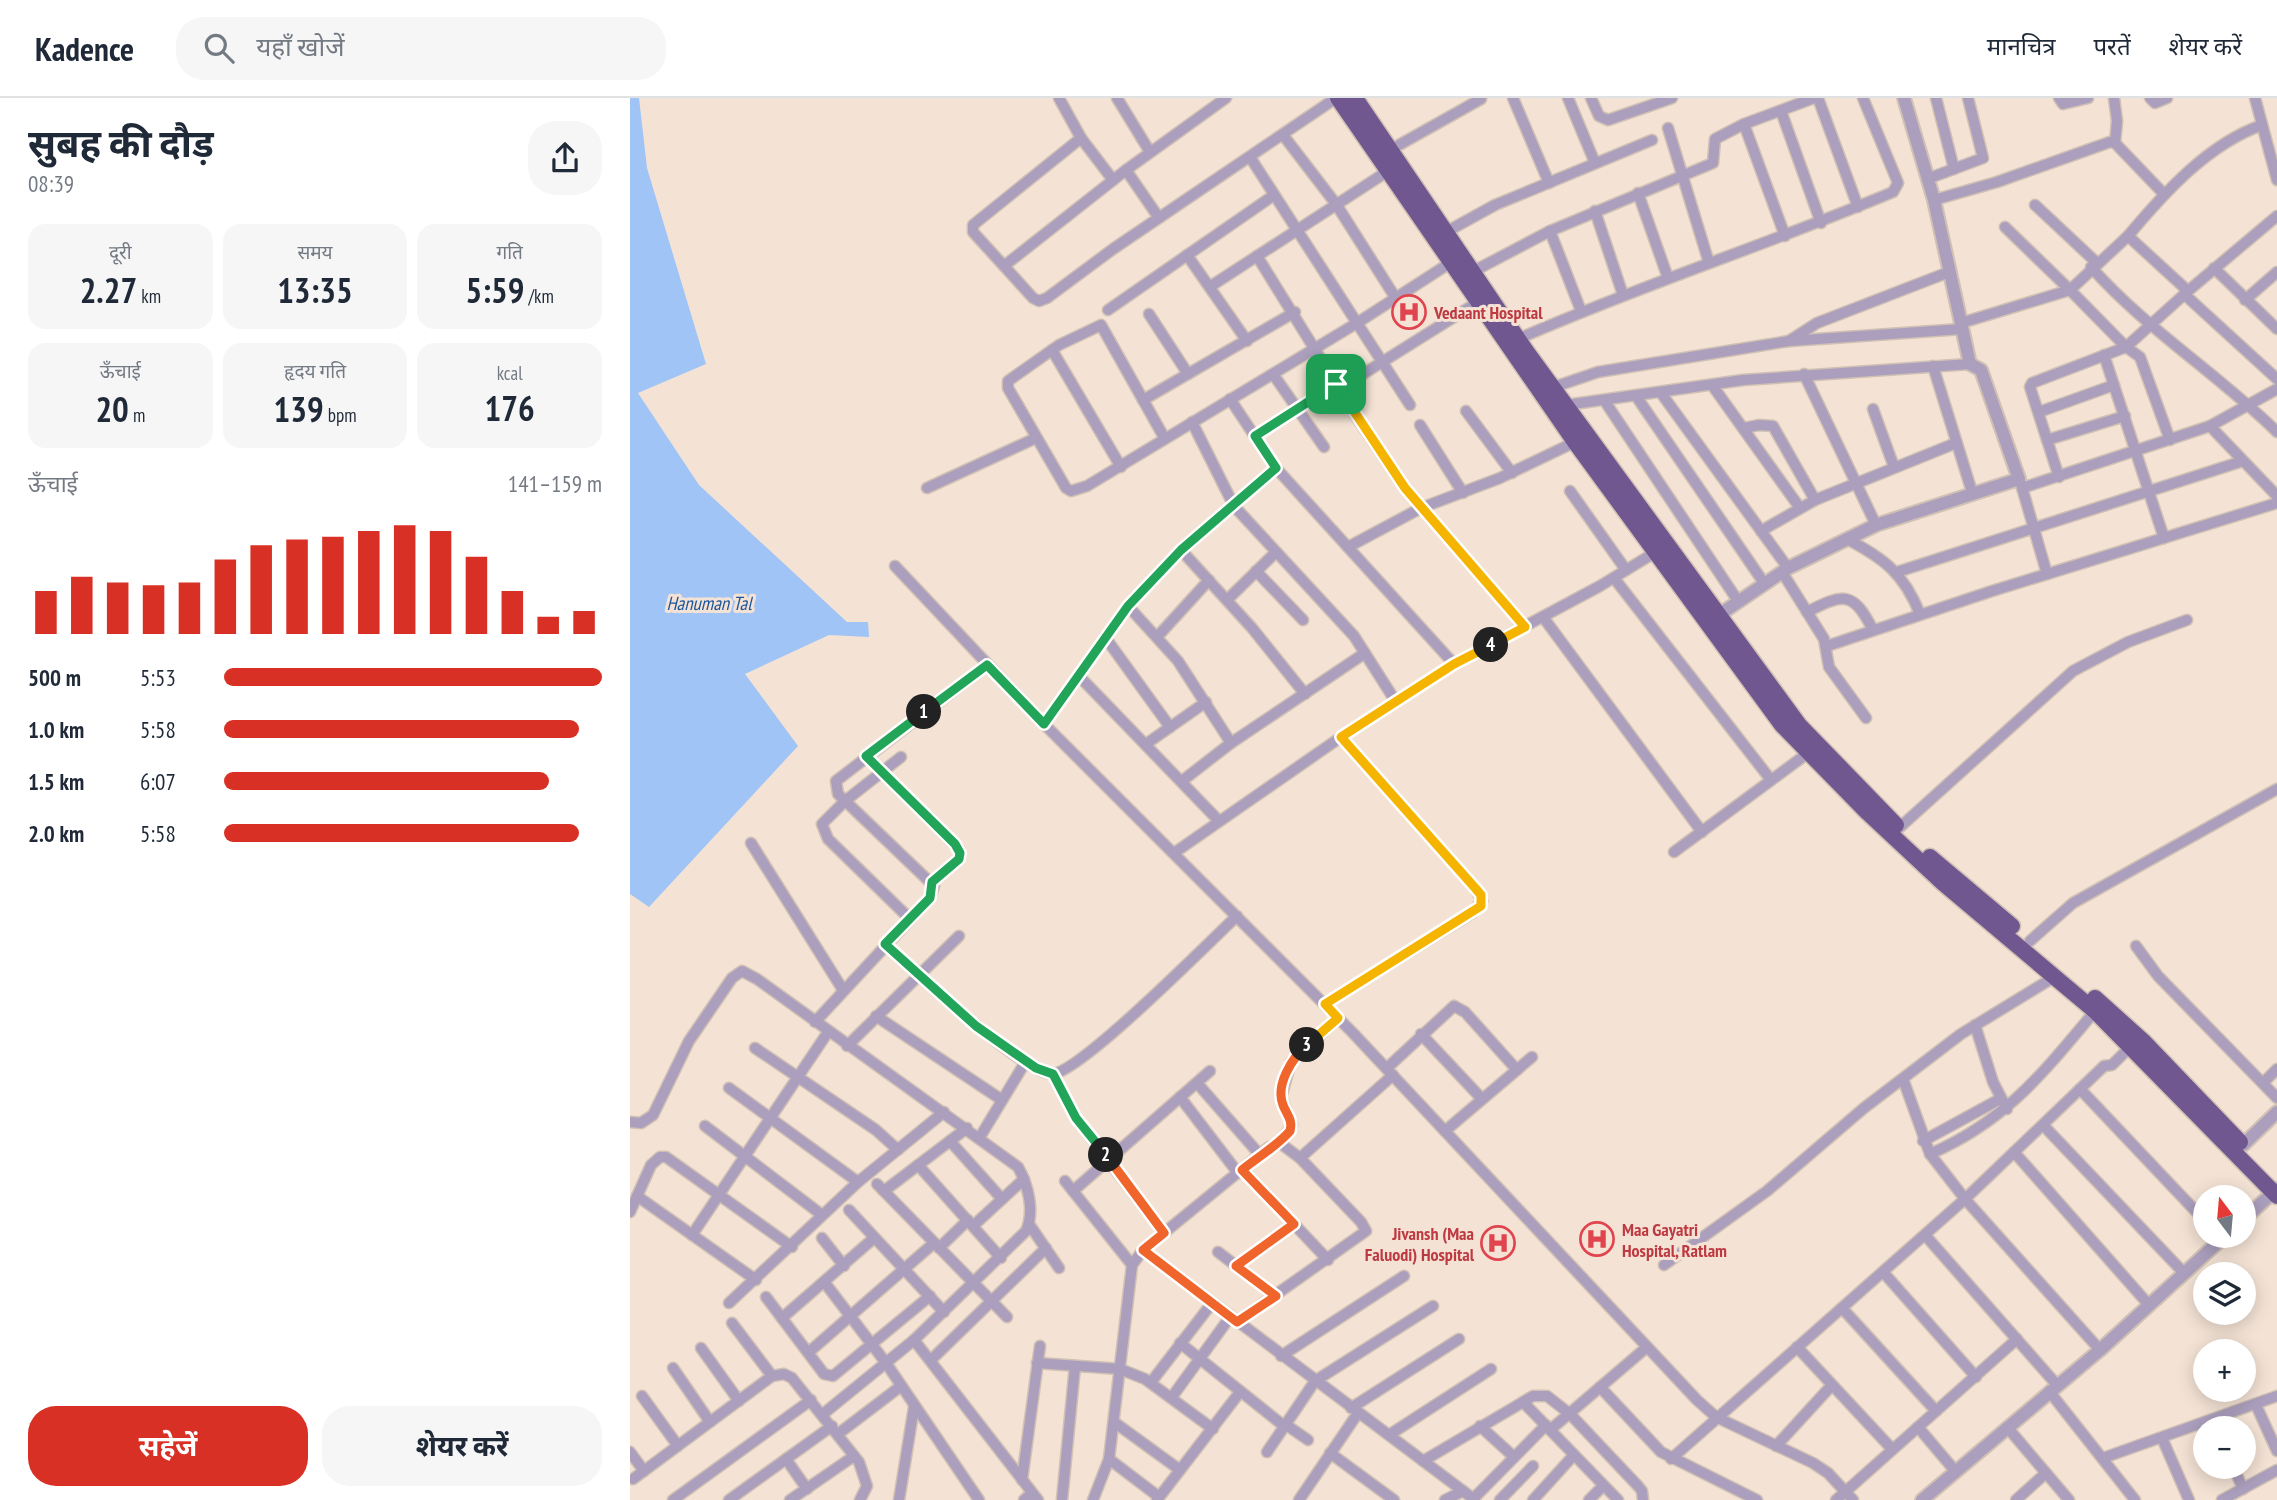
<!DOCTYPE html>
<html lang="hi">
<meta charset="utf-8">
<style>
body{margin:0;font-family:"PT Sans Narrow","Noto Sans Devanagari",sans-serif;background:#f6f6f7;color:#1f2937;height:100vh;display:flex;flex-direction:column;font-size:26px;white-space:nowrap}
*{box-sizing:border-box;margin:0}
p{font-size:23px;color:#747a83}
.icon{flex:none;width:38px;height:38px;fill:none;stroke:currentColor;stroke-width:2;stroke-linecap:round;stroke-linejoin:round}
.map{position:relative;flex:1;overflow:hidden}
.panel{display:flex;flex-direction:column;background:#fff;width:630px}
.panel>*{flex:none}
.needle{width:46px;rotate:344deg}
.fabs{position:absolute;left:1563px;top:1087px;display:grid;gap:14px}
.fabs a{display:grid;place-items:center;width:63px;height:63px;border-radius:50%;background:#fff;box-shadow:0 4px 18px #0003;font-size:35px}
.pin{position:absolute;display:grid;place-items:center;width:60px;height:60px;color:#fff;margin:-30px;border-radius:14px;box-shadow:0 4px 10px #0006}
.km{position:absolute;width:35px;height:35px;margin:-18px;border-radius:50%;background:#222;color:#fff;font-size:19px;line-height:35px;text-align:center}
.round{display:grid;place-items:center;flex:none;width:74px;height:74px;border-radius:28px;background:#f6f6f7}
.summary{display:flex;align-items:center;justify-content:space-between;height:119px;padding:0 28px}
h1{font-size:38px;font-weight:700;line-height:52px}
.stats{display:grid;grid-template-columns:repeat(3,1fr);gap:10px;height:119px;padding:7px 28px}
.stats div{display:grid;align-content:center;border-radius:18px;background:#f6f6f7;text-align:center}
.stats b{font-size:35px;font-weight:700}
.stats small{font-size:19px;font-weight:400}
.stats p{font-size:19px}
.chart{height:196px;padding:14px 28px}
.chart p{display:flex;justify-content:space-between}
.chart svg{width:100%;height:126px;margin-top:7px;stroke:#d93025;stroke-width:6}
.button{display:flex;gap:14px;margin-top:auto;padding:14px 28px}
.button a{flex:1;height:80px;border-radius:28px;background:#d93025;color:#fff;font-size:28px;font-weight:700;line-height:80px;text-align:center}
.button a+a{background:#f6f6f7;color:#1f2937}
ul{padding:0 28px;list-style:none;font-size:23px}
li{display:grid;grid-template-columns:112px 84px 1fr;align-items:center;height:52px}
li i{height:18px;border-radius:9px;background:#d93025}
header{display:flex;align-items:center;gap:42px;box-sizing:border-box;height:98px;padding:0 35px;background:#fff;border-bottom:2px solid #e0e1e3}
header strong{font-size:33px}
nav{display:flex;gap:38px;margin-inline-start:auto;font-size:24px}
.search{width:490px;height:63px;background:#f6f6f7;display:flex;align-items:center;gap:18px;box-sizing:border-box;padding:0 24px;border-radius:28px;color:#747a83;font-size:26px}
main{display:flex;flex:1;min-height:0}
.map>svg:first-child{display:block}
</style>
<header>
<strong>Kadence</strong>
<div class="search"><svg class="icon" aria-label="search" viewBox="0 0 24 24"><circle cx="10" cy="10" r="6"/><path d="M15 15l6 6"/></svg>यहाँ खोजें</div>
<nav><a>मानचित्र</a><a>परतें</a><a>शेयर करें</a></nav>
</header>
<main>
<section class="panel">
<div class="summary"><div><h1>सुबह की दौड़</h1><p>08:39</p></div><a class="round"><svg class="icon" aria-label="share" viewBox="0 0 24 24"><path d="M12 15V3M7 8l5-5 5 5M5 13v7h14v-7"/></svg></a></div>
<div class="stats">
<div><p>दूरी</p><b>2.27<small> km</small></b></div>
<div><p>समय</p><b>13:35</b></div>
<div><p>गति</p><b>5:59<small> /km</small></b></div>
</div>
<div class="stats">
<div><p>ऊँचाई</p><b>20<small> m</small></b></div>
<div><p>हृदय गति</p><b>139<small> bpm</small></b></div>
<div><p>kcal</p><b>176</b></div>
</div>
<div class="chart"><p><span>ऊँचाई</span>141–159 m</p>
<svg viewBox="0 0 160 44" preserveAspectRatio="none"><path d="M5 44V29M15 44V24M25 44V26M35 44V27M45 44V26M55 44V18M65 44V13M75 44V11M85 44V10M95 44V8M105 44V6M115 44V8M125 44V17M135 44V29M145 44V38M155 44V36"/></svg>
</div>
<ul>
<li><b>500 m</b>5:53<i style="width:100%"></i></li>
<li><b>1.0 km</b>5:58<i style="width:94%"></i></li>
<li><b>1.5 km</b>6:07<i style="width:86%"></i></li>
<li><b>2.0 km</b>5:58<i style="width:94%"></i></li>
</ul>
<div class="button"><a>सहेजें</a><a>शेयर करें</a></div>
</section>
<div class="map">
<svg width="1647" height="1402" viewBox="0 0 1647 1402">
<rect width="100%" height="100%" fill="#f4e3d5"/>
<polygon fill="#9fc4f5" points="0,0 9,0 17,70 76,266 8,295 69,387 217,524 238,524 239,539 199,537 115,576 168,648 19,809 0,796"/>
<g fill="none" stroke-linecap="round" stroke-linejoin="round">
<g stroke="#d0c1b4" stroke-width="13">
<g id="minor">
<polyline points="429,0 451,40 483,82"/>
<polyline points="487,0 520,54"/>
<polyline points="883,0 919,85"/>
<polyline points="938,0 965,65"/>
<polyline points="961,0 969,18 978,22 1042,0"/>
<polyline points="1188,0 1228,109"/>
<polyline points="1306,0 1324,71"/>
<polyline points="1429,0 1433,6 1458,0"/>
<polyline points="1484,0 1487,23 1485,45"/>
<polyline points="1520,0 1525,5 1537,0"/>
<polyline points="1625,0 1647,82"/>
<polyline points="1151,13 1191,125"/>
<polyline points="1114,26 1155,138"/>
<polyline points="1038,30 1079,165"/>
<polyline points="653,37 706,106 765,199"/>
<polyline points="451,40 343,127 343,134 374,168 496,72 596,0"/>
<polyline points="760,52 851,1"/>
<polyline points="620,59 727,225 820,165"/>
<polyline points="496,72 529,120"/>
<polyline points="1297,81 1353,60 1338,0"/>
<polyline points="1008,95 1038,180"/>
<polyline points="1304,102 1367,84 1480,44 1485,45 1533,95"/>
<polyline points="1405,107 1466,164"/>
<polyline points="965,113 993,197"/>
<polyline points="1375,129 1440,192 1498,138 1558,193 1647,118"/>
<polyline points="920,133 951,213"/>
<polyline points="816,134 865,107 1022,42"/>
<path d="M1498,138C1534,95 1578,46 1632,27"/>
<polyline points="557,157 617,243"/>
<polyline points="627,158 728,321 775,390 895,529"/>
<polyline points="374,168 403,200 409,203 417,200 483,151 706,0"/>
<path d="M1461,169C1516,231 1588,276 1647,334"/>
<polyline points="1584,170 1647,231"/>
<polyline points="842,174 920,133 1083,65 1085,41 1114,26 1184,0"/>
<polyline points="581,188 758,73"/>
<polyline points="1554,196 1647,281"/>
<polyline points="1615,202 1647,174"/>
<polyline points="478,212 644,97"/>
<polyline points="519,216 558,276"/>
<polyline points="1331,225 1440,192 1496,249 1558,193"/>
<path d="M888,241C1011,187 1139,146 1263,94L1268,85L1233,0"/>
<polyline points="1159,243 1187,225 1319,174"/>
<polyline points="422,252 491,369"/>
<polyline points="1474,257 1534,440"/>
<polyline points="1303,268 1342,394"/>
<polyline points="643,276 694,349"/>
<polyline points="1174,276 1246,427"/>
<polyline points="1082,287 1170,410"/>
<polyline points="924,289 968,274 1159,243 1332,231"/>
<polyline points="709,291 848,204"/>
<polyline points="1031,295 1158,470"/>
<polyline points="1006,298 1134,485"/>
<polyline points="600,301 646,370 824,566"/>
<polyline points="513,302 665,214"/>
<polyline points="974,302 1108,503"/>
<polyline points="936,307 1113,282 1340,266"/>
<polyline points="1243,311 1264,369"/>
<polyline points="836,313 882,375"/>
<polyline points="1409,314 1484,287"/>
<polyline points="562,324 604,408 724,538 766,604"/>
<polyline points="790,327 833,395"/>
<polyline points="1580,328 1647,291"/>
<polyline points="1114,330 1129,327 1143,328 1185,402"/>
<polyline points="625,338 706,286"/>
<polyline points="535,341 457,388 441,393 436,390 378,290 378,283 429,247 471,227 535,341 727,225 780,307"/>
<polyline points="1417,342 1495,318"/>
<polyline points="1429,379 1400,289 1402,285 1496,249 1510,259 1540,342"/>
<polyline points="1391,386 1417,476"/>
<polyline points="297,390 406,340"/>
<polyline points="1392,390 1580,328 1647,398"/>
<polyline points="940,393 996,472"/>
<polyline points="1131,433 1185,402 1326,345"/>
<path d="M1217,441C1255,461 1274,476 1290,516"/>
<polyline points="718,449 791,410 870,380 945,344"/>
<polyline points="551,452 622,530 675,596"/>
<polyline points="265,468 414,626 723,935 1067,1302 1086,1319 1183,1365 1198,1375 1223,1402"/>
<polyline points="626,473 673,522"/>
<polyline points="1152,474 1194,541 1199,569 1236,620"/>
<polyline points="1267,474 1613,363"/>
<polyline points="984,480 1141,682"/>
<polyline points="597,502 645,455"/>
<polyline points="498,508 548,563 601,645"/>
<path d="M1177,514C1214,495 1223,493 1243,532"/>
<polyline points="913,519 1072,734"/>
<polyline points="528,538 579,482"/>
<polyline points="475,539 540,629"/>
<polyline points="1197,548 1362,493 1647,405"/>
<polyline points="450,579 589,723"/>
<polyline points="414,626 498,508 551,452 646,370"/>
<polyline points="516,646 576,604"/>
<polyline points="236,658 329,751 329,761 302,784"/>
<polyline points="271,659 215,703 192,726 198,741 279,820"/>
<polyline points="552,683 601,645 735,555"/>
<polyline points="1269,730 1443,573 1498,544 1557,522"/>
<polyline points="121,745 213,892"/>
<polyline points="1044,754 1178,655"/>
<polyline points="544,755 711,639 824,566 970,488 1029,452"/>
<polyline points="1400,843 1443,805 1647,691"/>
<path d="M255,846C280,869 393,976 422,976C450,975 579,844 607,818"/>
<polyline points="1506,848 1528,878 1647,1000"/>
<polyline points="695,906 842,815 852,803 846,791 711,639"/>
<polyline points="246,918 372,1002"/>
<polyline points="185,924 300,800 304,788 208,696 206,683 357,567"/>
<polyline points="1345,927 1363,984 1377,1011"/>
<polyline points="791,936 852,1001"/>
<polyline points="217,948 329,838"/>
<polyline points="125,950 246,1032 268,1052"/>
<polyline points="757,970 824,908 835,914 887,972"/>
<polyline points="423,976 446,1020 534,1135"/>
<polyline points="1273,981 1300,1056 1335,1101 1470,1252"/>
<polyline points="567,985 630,1057"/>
<polyline points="1633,985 1647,971"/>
<polyline points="99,990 228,1084"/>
<polyline points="1450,991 1575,1123"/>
<polyline points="550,999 608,1075"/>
<path d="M0,1024L11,1025L23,1017L59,943L102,880L112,873L127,881L388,1069C398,1087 405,1113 396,1133L284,1242L193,1316"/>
<polyline points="1413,1027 1553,1174"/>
<polyline points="75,1028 192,1117"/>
<polyline points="815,1033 902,959"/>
<polyline points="350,1039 396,963"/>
<polyline points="320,1043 372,1101"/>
<polyline points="1293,1043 1370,1001"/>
<polyline points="650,1045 662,1027 651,999 661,964 708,920"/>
<polyline points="1384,1054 1519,1207"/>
<path d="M1300,1056C1376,1023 1413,975 1465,913"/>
<polyline points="670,1060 763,977"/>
<polyline points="288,1067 371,1160"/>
<polyline points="612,1071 698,1162"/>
<polyline points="435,1083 502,1167"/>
<polyline points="247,1086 377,1219"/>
<polyline points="254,1093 337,1030"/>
<polyline points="443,1093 580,973"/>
<polyline points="7,1098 126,1182"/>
<polyline points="219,1112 314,1214"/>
<polyline points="0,1114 21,1067 30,1059 36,1059 162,1149"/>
<polyline points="399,1126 429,1170"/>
<polyline points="343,1128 394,1081"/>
<polyline points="62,1137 198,934"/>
<polyline points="1295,1137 1427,1287"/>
<polyline points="192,1140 214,1168"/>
<polyline points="309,1150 338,1122"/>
<polyline points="513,1152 845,1402"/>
<polyline points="588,1154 646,1198"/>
<polyline points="1034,1167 1137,1093 1234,1010 1331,936 1426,878"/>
<polyline points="606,1168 664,1126"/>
<polyline points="1253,1174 1346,1279"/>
<polyline points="195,1185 256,1265 349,1402"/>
<polyline points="136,1199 194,1276 203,1278 300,1198"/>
<polyline points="99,1205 228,1084 314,1014"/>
<polyline points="1212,1210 1306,1313"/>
<polyline points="152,1220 244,1140"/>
<polyline points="102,1225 142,1278"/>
<polyline points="284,1242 408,1402"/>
<polyline points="550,1245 654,1328"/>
<polyline points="1167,1249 1262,1351"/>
<polyline points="71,1250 109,1303"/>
<polyline points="179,1254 304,1145"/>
<polyline points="651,1258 774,1178"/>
<polyline points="301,1262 416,1150"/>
<polyline points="407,1265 490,1271 515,1281 583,1331"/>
<polyline points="43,1270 80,1324"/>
<polyline points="522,1283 582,1205"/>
<polyline points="970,1289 1031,1354 1127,1402"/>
<polyline points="1419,1293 1505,1402"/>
<polyline points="12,1298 48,1348"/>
<polyline points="542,1299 600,1219"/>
<polyline points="893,1304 988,1402"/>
<polyline points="1626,1307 1647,1353"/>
<polyline points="721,1310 829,1241"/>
<polyline points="484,1324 550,1372"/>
<polyline points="655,1326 678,1342"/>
<polyline points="850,1328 884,1359"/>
<polyline points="1288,1329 1326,1374"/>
<polyline points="1377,1329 1439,1402"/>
<polyline points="920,1332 1017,1249"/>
<polyline points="208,1336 271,1288"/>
<polyline points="759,1337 861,1271"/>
<polyline points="1532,1340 1559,1402"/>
<polyline points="1146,1348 1202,1287"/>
<polyline points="0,1354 14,1373"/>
<polyline points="637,1354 685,1283 803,1208"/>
<polyline points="700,1355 764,1402"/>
<polyline points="1473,1360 1647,1298"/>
<polyline points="156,1361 177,1391"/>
<polyline points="479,1361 529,1399"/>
<polyline points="1041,1361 1335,1101 1474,968 1482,967 1501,948"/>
<polyline points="793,1363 893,1304 903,1298 917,1298 940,1316 1008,1388 1012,1393 1013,1402"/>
<polyline points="1603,1368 1613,1391"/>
<polyline points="3,1381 142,1278 154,1276 162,1280 229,1364 237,1388 230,1402"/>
<polyline points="392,1382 410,1248"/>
<polyline points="843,1401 916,1327"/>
<polyline points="43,1402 181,1302"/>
<polyline points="99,1402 202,1328"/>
<polyline points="160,1402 224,1358"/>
<polyline points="269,1402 284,1309"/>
<polyline points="394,1402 402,1395"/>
<polyline points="432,1402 445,1268"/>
<polyline points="463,1402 479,1361 502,1167 513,1152 639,1049 650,1045 670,1060 731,1124 736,1133 607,1224"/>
<polyline points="527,1402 610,1294"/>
<polyline points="669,1402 728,1315"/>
<polyline points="815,1402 833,1393"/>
<polyline points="870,1402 903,1368"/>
<polyline points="903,1402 943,1358"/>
<polyline points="959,1402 973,1388"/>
<polyline points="1206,1402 1387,1241"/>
<polyline points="1386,1402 1416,1375"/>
<polyline points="1592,1402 1647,1372"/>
</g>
</g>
<g stroke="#d0c1b4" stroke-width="16">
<g id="tertiary">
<polyline points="1083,521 1158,470 1246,427 1389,381 1351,272 1340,266 1304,102 1274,0"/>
<polyline points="1613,1047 1647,1014"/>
<polyline points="1614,1121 1647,1091"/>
<polyline points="1292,1402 1470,1252 1595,1138"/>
</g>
</g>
<g stroke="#d0c1b4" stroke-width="19">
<g id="trunk">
<polyline points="708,0 945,344 1152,627 1236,713 1313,785 1465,913 1647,1098"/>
<polyline points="725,0 896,253 1169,627 1266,727"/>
<polyline points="1300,759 1382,828"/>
<polyline points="1465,900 1514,944 1610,1044"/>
</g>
</g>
<use href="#minor" stroke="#ab9fbd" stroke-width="10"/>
<use href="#tertiary" stroke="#ab9fbd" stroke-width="12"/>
<use href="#trunk" stroke="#705790" stroke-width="16"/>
</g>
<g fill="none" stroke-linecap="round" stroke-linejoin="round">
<g stroke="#fff" stroke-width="14">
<polyline id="split-1" points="294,614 357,567 414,626 498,508 551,452 646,370 625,338 706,286"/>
</g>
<g stroke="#fff" stroke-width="14">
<polyline id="split-2" points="294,614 236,658 325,746 330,755 329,761 302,784 300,800 255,846 346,928 406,970 423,976 446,1020 476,1057"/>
</g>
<g stroke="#fff" stroke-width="14">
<path id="split-3" d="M476,1057L534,1135L513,1152L607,1224L646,1198L606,1168L664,1126L612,1072C628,1059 647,1048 660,1033C663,1022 657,1017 653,1007C645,987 662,960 677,947"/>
</g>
<g stroke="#fff" stroke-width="14">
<polyline id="split-4" points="677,947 708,920 695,906 851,808 851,797 846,791 711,639 824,566 861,547"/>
</g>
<g stroke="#fff" stroke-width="14">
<polyline id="split-5" points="706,286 775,390 895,529 861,547"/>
</g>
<use href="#split-1" stroke="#22a559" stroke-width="9"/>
<use href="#split-2" stroke="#22a559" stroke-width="9"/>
<use href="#split-3" stroke="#f0652b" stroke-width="9"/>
<use href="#split-4" stroke="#f5b400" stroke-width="9"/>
<use href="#split-5" stroke="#f5b400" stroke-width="9"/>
</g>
<defs>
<g id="hospital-ring" transform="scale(1.75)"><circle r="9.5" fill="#f4e3d5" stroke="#e0444e" stroke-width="1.5"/><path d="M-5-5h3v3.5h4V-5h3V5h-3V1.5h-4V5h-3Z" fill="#e0444e"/></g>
</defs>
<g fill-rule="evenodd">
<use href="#hospital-ring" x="779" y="214"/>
<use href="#hospital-ring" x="967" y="1141"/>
<use href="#hospital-ring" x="868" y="1145"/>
</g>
<g text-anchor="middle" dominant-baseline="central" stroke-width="6" stroke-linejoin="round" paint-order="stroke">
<g font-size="18" font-weight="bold" fill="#be3a42" stroke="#f4e3d5" text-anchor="start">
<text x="804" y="214">Vedaant Hospital</text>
<text x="992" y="1131">Maa Gayatri<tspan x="992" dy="21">Hospital, Ratlam</tspan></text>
<text x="844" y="1135" text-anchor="end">Jivansh (Maa<tspan x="844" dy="21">Faluodi) Hospital</tspan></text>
</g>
<g font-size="19" font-style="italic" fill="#1b569d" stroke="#f4e3d5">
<text x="79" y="505">Hanuman Tal</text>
</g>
</g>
</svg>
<div class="fabs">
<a><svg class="needle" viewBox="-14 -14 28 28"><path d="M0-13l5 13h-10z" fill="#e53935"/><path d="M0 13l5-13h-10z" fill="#747a83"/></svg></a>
<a><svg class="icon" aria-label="layers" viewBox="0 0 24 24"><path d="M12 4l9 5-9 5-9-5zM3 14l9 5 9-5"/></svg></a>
<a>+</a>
<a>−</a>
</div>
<div class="pin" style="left:706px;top:286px;background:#1e9e55"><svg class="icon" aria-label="arrive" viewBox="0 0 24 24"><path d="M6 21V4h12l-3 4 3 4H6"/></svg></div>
<b class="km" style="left:294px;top:614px">1</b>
<b class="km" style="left:476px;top:1057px">2</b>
<b class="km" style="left:677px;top:947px">3</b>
<b class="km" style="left:861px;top:547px">4</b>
</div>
</main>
